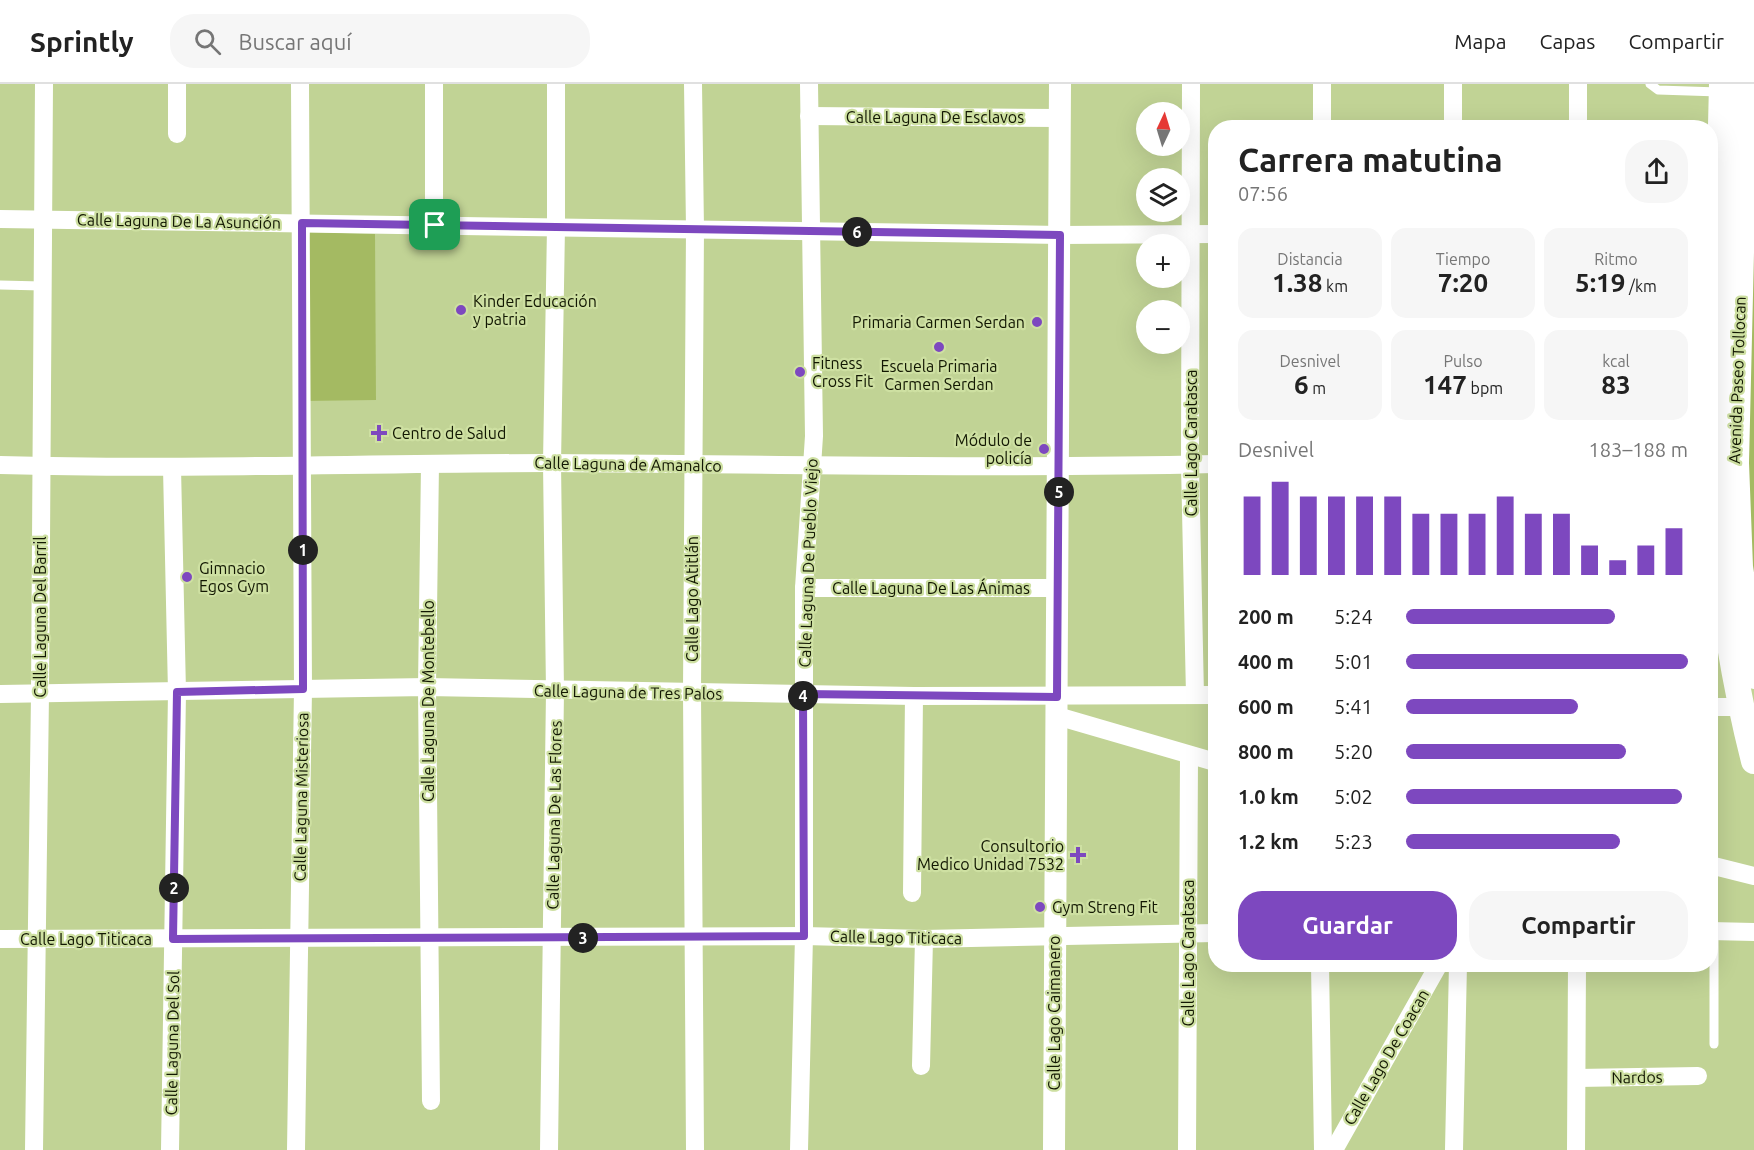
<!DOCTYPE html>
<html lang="es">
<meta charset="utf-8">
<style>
body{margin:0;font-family:Ubuntu,sans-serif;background:#f6f6f6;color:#222;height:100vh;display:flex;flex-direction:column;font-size:22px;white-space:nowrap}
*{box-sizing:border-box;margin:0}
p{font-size:20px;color:#767676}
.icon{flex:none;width:33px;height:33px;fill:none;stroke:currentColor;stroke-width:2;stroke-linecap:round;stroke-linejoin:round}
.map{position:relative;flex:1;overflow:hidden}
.drawer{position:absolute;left:1208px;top:36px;width:510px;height:852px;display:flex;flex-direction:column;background:#fff;border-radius:24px;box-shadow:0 6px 24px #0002}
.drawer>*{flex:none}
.needle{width:39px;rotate:4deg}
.fabs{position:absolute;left:1136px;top:18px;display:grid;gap:12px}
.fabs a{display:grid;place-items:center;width:54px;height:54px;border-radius:50%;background:#fff;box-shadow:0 6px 24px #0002;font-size:30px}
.pin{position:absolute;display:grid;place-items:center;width:51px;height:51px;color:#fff;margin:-26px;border-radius:12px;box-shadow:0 3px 9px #0006}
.km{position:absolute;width:30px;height:30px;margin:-15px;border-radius:50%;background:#222;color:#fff;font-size:16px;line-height:30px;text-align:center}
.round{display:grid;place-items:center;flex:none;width:63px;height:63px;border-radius:24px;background:#f6f6f6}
.overview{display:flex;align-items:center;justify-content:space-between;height:102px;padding:0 30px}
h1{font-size:33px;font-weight:700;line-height:45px}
.stats{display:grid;grid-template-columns:repeat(3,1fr);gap:9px;height:102px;padding:6px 30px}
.stats div{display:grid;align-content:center;border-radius:15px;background:#f6f6f6;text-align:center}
.stats b{font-size:26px;font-weight:700}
.stats small{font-size:16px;font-weight:400}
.stats p{font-size:16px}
.chart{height:168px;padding:12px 30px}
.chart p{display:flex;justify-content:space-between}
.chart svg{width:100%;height:108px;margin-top:6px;stroke:#7d48bf;stroke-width:6}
.primary-button{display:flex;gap:12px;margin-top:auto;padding:12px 30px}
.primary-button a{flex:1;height:69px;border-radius:24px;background:#7d48bf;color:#fff;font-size:24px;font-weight:700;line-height:69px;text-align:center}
.primary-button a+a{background:#f6f6f6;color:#222}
ul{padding:0 30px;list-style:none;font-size:20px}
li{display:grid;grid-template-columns:96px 72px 1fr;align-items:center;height:45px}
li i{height:15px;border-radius:8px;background:#7d48bf}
header{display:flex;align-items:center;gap:36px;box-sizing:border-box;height:84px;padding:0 30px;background:#fff;border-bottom:2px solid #e0e0e0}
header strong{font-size:28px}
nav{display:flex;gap:33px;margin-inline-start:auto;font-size:21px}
.search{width:420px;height:54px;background:#f6f6f6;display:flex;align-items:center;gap:15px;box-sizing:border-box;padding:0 21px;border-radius:24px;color:#767676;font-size:22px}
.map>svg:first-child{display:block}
</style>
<header>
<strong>Sprintly</strong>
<div class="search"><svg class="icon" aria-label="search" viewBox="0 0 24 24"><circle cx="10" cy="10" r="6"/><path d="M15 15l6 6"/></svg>Buscar aquí</div>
<nav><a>Mapa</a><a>Capas</a><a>Compartir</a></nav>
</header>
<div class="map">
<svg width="1754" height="1066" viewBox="0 0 1754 1066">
<rect width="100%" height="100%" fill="#c1d395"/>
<g fill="#a4ba62">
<polygon points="1754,0 1754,551 1745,448"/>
<polygon points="310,148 375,150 376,316 303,317 302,197"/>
</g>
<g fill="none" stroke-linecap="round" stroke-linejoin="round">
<g stroke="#fff" stroke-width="9">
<polyline points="1650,0 1658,6 1719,8"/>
<polyline points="0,201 42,202"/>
<polyline points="1714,960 1714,847"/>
</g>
<g stroke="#fff" stroke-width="18">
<polyline points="434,0 434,141"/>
<polyline points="693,0 695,145 692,608 695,1066"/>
<polyline points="1191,0 1190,380 1195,611"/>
<polyline points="1322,0 1322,44"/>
<polyline points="809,32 1060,34"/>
<polyline points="1453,44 1453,0"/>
<polyline points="1578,44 1578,0"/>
<polyline points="177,50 177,0"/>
<polyline points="0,135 1060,151 1215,150"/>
<polyline points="430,380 427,603 431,1017"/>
<path d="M0,381C183,386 366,379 549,379C771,380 993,385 1215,380"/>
<polyline points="804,504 1057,504"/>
<polyline points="0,610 427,603 914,612 1215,611"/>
<polyline points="1710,623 1740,623"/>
<polyline points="1057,632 1215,678"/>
<polyline points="1710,781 1754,792"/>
<polyline points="912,809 914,612"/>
<polyline points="1710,847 1754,848"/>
<polyline points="0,855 804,852 924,855 1215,849"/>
<polyline points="1320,880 1323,1066"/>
<polyline points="921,982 924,855"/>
<polyline points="1577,994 1698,992"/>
<polyline points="34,1066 40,610 44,0"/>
<polyline points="170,1066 177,608 172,384"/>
<polyline points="296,1066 303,605 300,0"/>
<polyline points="549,1066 555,607 552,379 556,143 556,0"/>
<polyline points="799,1066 804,852 804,504 814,352 809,0"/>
<polyline points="1187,1066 1189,672"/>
<polyline points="1334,1066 1439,880"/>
<polyline points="1454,1066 1458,880"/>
<polyline points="1576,1066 1577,880"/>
</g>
<polyline stroke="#fff" stroke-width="22" points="1054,1066 1060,0"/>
<path stroke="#fff" stroke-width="26" d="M1722,0L1712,412C1719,501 1732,591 1754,677"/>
<polyline stroke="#fff" stroke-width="30" points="1743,0 1734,379 1738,483 1754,590"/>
</g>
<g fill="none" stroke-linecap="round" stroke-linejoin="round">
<g stroke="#fff" stroke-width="12">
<polygon id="route" points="302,139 1060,151 1057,613 803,610 804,852 173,855 177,608 303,605"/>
</g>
<use href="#route" stroke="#7d48bf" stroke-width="8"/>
</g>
<g fill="#7d48bf" stroke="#cee0a2" stroke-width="2">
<circle cx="461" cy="226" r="6"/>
<circle cx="1037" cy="238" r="6"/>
<circle cx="939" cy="263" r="6"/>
<circle cx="800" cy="288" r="6"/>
<path d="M376 340h6v6h6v6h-6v6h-6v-6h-6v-6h6z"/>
<circle cx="1044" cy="365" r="6"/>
<circle cx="187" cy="493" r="6"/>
<path d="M1075 762h6v6h6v6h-6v6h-6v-6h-6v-6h6z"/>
<circle cx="1040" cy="823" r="6"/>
</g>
<g text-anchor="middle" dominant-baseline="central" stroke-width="4.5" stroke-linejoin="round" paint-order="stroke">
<g font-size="16" fill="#121702" stroke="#cee0a2">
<text x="935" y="33">Calle Laguna De Esclavos</text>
<text transform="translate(179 137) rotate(1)">Calle Laguna De La Asunción</text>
<text transform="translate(1737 296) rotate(-88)">Avenida Paseo Tollocan</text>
<text transform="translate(1191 359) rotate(-90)">Calle Lago Caratasca</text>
<text transform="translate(628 380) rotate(1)">Calle Laguna de Amanalco</text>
<text transform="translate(808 479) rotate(-88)">Calle Laguna De Pueblo Viejo</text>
<text x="931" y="504">Calle Laguna De Las Ánimas</text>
<text transform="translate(692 515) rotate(-90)">Calle Lago Atitlán</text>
<text transform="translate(40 533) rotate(-90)">Calle Laguna Del Barril</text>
<text transform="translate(628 608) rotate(1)">Calle Laguna de Tres Palos</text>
<text transform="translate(428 617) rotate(-90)">Calle Laguna De Montebello</text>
<text transform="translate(301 713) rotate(-89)">Calle Laguna Misteriosa</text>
<text transform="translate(554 731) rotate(-89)">Calle Laguna De Las Flores</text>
<text transform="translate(896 853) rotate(1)">Calle Lago Titicaca</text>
<text x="86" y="855">Calle Lago Titicaca</text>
<text transform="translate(1188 869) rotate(-90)">Calle Lago Caratasca</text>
<text transform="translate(1054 929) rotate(-90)">Calle Lago Caimanero</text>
<text transform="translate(172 959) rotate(-89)">Calle Laguna Del Sol</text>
<text transform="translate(1386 973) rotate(-60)">Calle Lago De Coacan</text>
<text transform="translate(1637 993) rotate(-1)">Nardos</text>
</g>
<g font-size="16" fill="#121702" stroke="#cee0a2" text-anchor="start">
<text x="473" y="217">Kinder Educación<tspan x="473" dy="18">y patria</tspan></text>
<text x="1025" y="238" text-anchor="end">Primaria Carmen Serdan</text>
<text x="812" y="279">Fitness<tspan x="812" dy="18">Cross Fit</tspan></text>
<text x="939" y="282" text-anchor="middle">Escuela Primaria<tspan x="939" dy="18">Carmen Serdan</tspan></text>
<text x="392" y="349">Centro de Salud</text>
<text x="1032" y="356" text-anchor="end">Módulo de<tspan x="1032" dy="18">policía</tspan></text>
<text x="199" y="484">Gimnacio<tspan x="199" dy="18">Egos Gym</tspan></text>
<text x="1064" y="762" text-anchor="end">Consultorio<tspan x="1064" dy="18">Medico Unidad 7532</tspan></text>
<text x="1052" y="823">Gym Streng Fit</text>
</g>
</g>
</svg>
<div class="fabs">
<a><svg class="needle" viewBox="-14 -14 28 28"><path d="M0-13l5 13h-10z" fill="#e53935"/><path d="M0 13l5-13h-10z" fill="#767676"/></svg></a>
<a><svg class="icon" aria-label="layers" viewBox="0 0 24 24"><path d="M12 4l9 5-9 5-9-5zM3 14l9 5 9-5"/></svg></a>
<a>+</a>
<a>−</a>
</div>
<div class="pin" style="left:435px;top:141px;background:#1e9e55"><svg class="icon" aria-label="arrive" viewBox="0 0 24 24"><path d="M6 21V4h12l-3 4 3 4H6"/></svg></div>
<b class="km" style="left:303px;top:466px">1</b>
<b class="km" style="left:174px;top:804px">2</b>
<b class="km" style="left:583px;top:854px">3</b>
<b class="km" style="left:803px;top:612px">4</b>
<b class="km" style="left:1059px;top:408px">5</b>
<b class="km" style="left:857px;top:148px">6</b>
<section class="drawer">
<div class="overview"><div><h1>Carrera matutina</h1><p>07:56</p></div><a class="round"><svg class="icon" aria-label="share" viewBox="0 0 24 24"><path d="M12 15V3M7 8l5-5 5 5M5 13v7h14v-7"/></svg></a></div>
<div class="stats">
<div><p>Distancia</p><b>1.38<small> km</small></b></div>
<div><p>Tiempo</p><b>7:20</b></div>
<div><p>Ritmo</p><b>5:19<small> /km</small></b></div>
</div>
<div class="stats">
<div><p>Desnivel</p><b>6<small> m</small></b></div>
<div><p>Pulso</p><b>147<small> bpm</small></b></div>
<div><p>kcal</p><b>83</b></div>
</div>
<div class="chart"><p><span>Desnivel</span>183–188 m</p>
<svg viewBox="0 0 160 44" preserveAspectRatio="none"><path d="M5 44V12M15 44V6M25 44V12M35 44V12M45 44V12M55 44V12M65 44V19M75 44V19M85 44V19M95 44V12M105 44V19M115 44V19M125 44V32M135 44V38M145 44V32M155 44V25"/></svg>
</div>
<ul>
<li><b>200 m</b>5:24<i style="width:74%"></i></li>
<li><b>400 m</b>5:01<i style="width:100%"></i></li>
<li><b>600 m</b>5:41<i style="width:61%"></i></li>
<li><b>800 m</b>5:20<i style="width:78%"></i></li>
<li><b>1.0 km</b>5:02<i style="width:98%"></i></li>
<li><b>1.2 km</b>5:23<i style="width:76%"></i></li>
</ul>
<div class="primary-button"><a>Guardar</a><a>Compartir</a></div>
</section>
</div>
